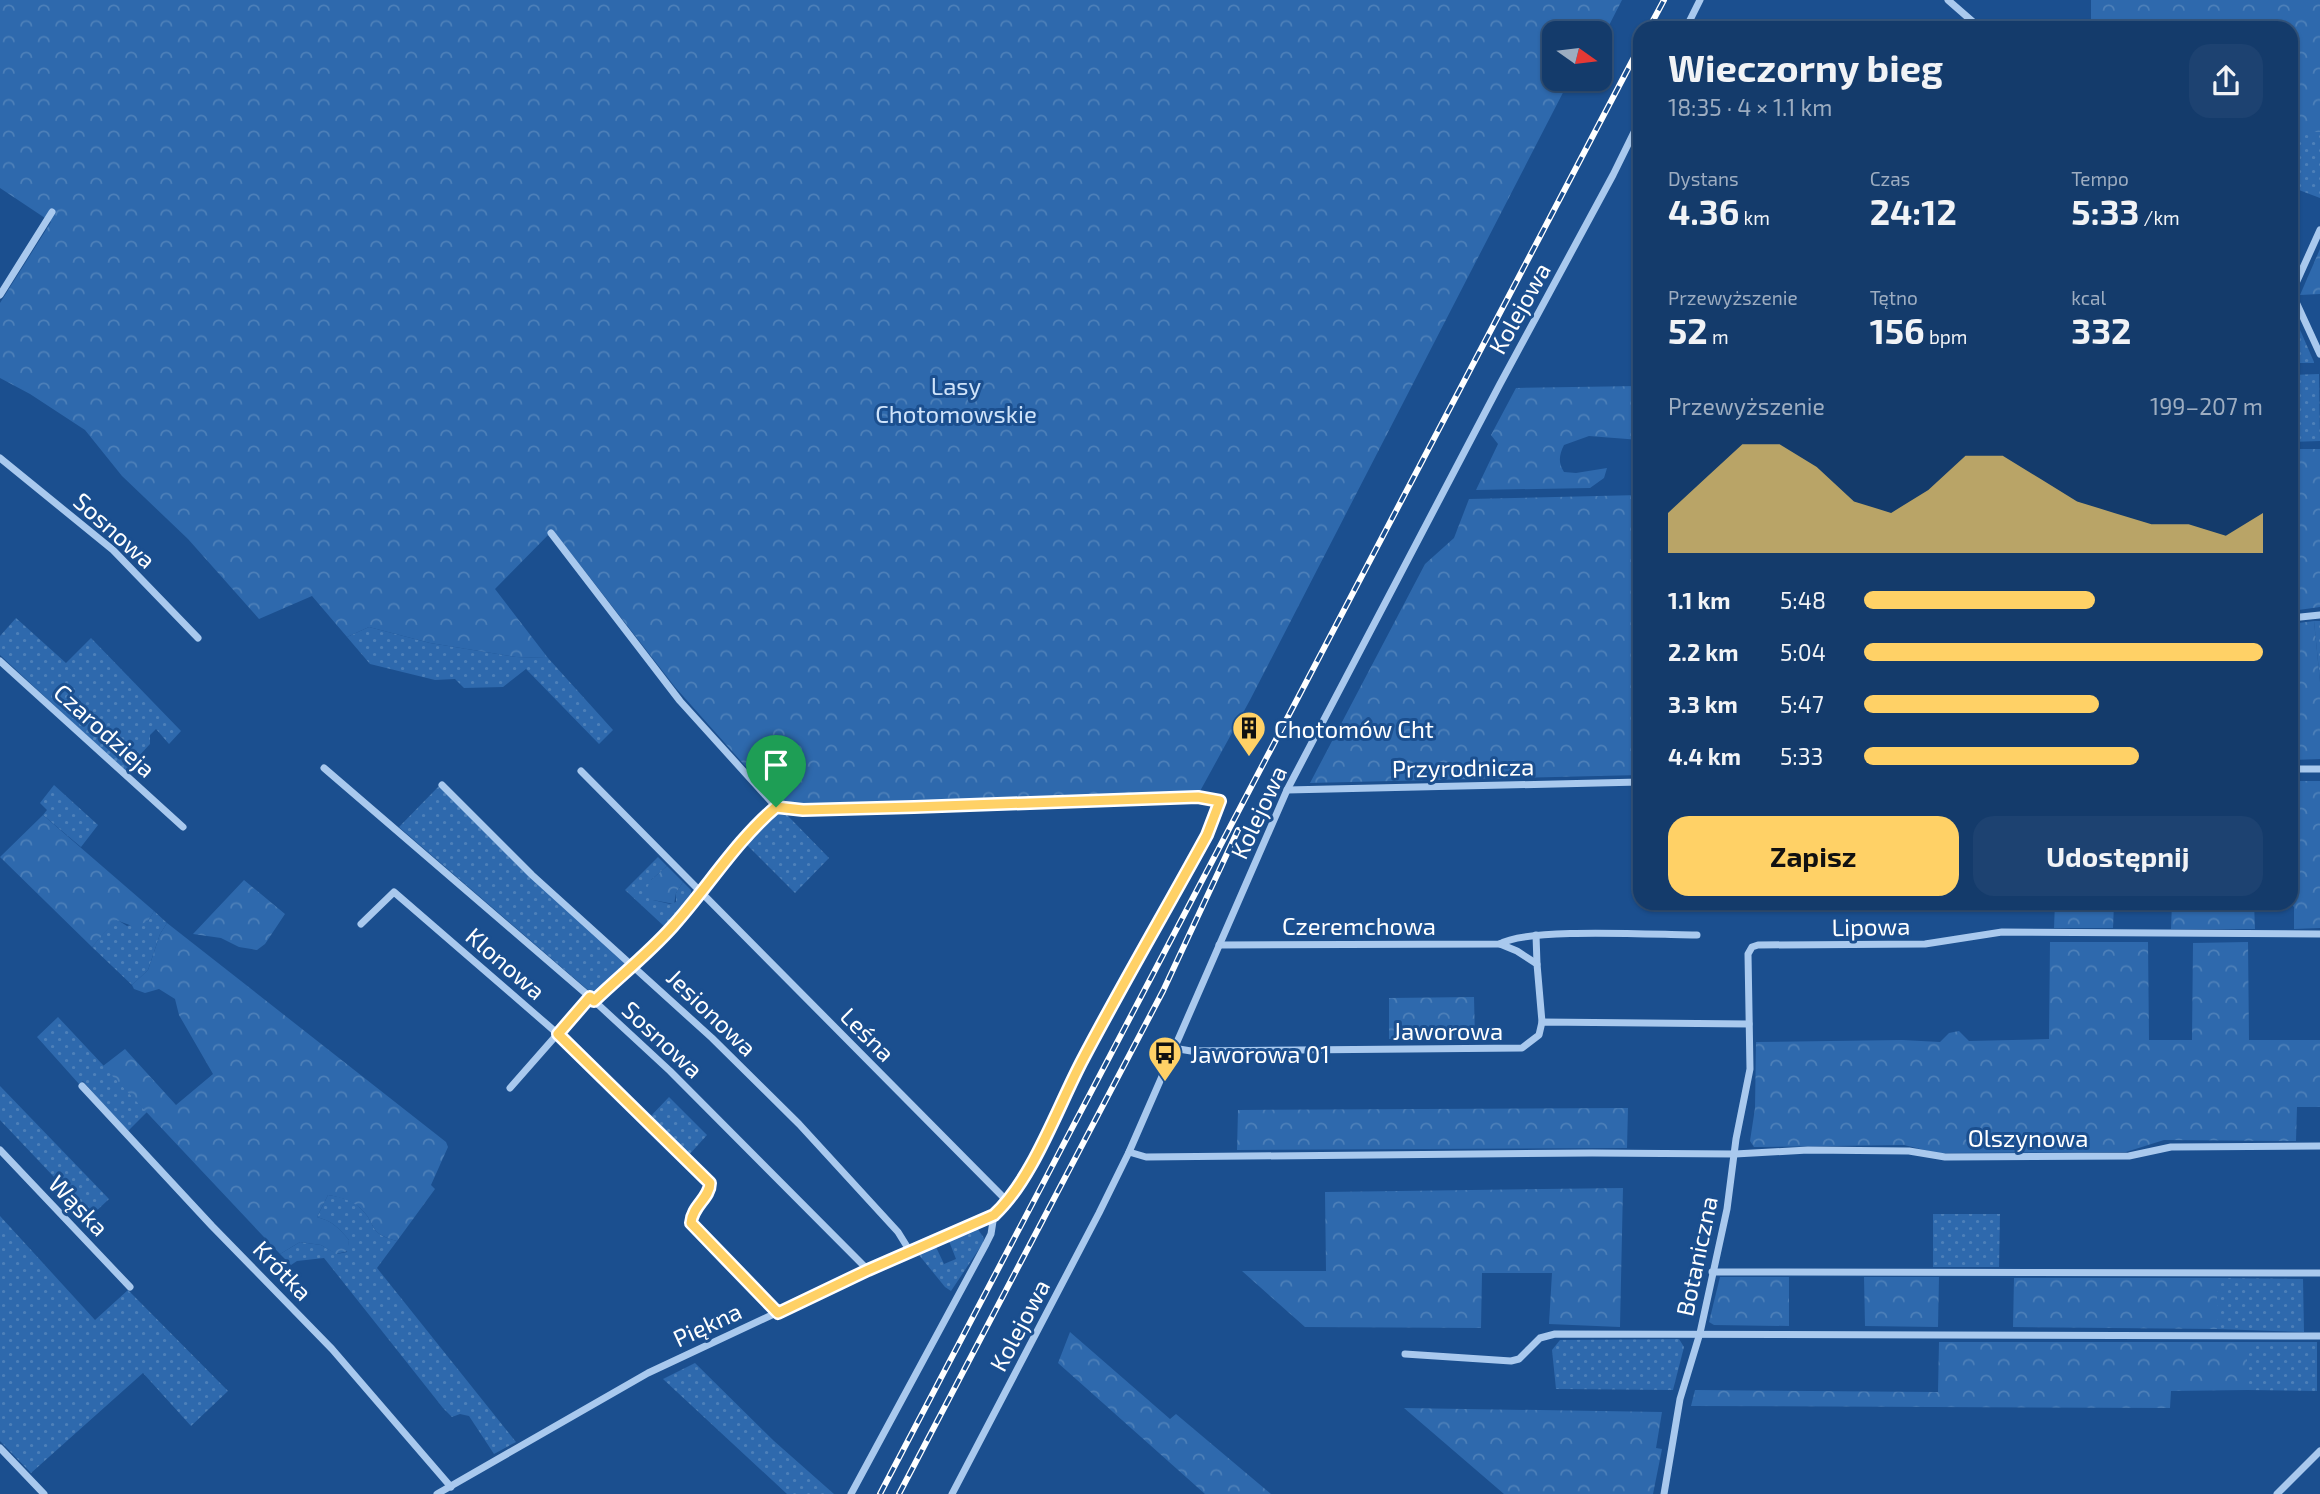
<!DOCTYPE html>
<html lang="pl">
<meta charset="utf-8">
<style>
body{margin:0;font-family:"Exo 2",sans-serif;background:#1d4271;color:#f1f3f6;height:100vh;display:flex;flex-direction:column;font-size:26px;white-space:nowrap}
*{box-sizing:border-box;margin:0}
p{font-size:23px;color:#9dadc1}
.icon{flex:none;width:38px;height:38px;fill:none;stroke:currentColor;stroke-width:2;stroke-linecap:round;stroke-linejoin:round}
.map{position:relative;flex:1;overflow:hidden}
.details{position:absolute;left:1633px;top:21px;width:665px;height:889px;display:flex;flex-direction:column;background:#143b6b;border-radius:21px;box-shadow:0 2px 5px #0004,0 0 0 2px #33557e}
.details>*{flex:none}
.needle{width:46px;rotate:104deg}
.buttons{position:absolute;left:1542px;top:21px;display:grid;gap:14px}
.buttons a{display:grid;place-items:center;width:70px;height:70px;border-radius:14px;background:#143b6b;box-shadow:0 2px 5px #0004,0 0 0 2px #33557e;font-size:35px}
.pin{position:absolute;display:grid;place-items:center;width:60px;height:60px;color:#fff;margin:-72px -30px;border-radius:50% 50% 50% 0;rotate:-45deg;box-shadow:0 0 7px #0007}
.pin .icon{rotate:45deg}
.round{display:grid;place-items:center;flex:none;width:74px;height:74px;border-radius:21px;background:#1d4271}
.headline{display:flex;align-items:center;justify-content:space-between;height:119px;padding:0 35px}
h1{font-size:38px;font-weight:700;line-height:52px}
.metrics{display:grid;grid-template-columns:repeat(3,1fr);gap:10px;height:119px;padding:7px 35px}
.metrics div{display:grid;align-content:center}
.metrics b{font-size:35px;font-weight:700}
.metrics small{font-size:19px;font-weight:400}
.metrics p{font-size:19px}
.chart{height:196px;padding:14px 35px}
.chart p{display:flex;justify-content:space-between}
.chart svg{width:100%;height:126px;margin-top:7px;fill:#ffd166;opacity:.7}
.primary-button{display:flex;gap:14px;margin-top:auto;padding:14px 35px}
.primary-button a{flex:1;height:80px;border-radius:21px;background:#ffd166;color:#111;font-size:28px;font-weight:700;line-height:80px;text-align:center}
.primary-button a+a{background:#1d4271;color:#f1f3f6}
ul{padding:0 35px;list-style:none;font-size:23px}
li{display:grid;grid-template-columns:112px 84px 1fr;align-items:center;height:52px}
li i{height:18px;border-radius:9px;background:#ffd166}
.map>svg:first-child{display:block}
</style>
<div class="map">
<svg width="2320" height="1494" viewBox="0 0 2320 1494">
<defs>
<pattern id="grass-dots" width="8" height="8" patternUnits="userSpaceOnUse" patternTransform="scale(1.75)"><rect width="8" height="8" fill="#2e69ad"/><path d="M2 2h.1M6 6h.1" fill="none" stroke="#4d80b9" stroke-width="1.8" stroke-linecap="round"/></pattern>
<pattern id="forest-crowns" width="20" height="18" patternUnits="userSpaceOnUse" patternTransform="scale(1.75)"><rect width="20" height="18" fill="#2e69ad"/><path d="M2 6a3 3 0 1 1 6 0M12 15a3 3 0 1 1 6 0" fill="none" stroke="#4d80b9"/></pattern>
</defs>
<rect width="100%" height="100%" fill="#1b4f8f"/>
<g fill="url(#grass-dots)">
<polygon points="2291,132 2320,132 2320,198 2291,187"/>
<polygon points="2291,309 2314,362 2314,363 2291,363"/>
<polygon points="2319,374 2320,441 2291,442 2291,375"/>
<polygon points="16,618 66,663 91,638 181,731 169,744 156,729 150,735 150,744 125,771 0,655 0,636"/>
<polygon points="2314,621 2320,621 2320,682"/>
<polygon points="369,627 430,643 516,657 548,658 613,730 599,744 526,669 503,687 464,688 455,679 435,680 370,664 347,637"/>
<polygon points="54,785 98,825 81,847 43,815 47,810 40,803"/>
<polygon points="439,786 626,960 626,966 595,996 399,827"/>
<polygon points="773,814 787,815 829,858 795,893 745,843"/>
<polygon points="658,857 667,866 651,880 653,900 670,904 676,902 676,893 683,882 691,890 691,898 666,928 625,890"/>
<polygon points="154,911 167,923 160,934 148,970 132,985 92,947 116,919 127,926 148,921"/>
<polygon points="58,1017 147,1112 127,1132 83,1081 79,1084 37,1037"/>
<polygon points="0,1086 109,1199 91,1216 0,1120"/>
<polygon points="669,1097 707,1135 688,1156 649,1118"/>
<path d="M328,1195C339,1197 352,1199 360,1208C378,1224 366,1233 397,1241L377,1268L516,1442L494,1454L469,1416L460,1414L452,1417L443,1408L324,1258L297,1261L291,1265L280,1254L300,1242L321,1245L337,1254L347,1252L349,1240C339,1228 332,1221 317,1217Z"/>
<polygon points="1933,1214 2000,1214 1999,1267 1933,1267"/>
<polygon points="0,1216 95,1320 128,1290 228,1391 191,1426 143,1373 31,1473 0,1441"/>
<polygon points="977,1228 984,1238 983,1243 951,1291 945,1287 919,1255 936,1247 944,1264 956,1259 949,1241"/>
<polygon points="2217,1278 2303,1279 2304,1332 2217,1329"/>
<polygon points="1679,1339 1684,1347 1673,1390 1556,1389 1552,1350 1560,1340"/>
<polygon points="2247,1342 2317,1342 2317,1391 2247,1390"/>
<polygon points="695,1363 774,1441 834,1494 787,1494 663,1379"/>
</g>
<g fill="url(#forest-crowns)">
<polygon points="0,0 1622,0 1600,43 1600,33 1554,33 1554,79 1570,79 1250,700 1199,793 808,806 786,803 772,796 675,687 553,530 495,589 548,658 516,657 430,643 369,627 347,637 312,596 259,619 188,539 122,476 85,430 30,394 0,378 0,303 51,222 0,188"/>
<polygon points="2091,0 2320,0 2320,132 2291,132 2291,28 2091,28"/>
<polygon points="2320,249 2320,294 2300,295"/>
<path d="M1640,386V440L1589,436L1564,445C1559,455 1558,463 1564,472L1576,473L1607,468L1604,478L1590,488L1476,490L1498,444L1491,435L1516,388Z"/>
<polygon points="2291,449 2320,449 2320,607 2291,611"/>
<polygon points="1640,495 1640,775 1310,783 1425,564 1454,538 1469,499"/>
<polygon points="2314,621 2320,682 2320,759 2291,760 2291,624"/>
<polygon points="2291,781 2320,781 2320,928 2294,929 2294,907 2290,903"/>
<polygon points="43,815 154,911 148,921 135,927 116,920 92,947 0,857"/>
<polygon points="667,866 683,882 676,893 674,904 653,900 645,892 651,880"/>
<polygon points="244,880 285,914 265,944 257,950 239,947 221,938 193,934"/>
<polygon points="2055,903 2114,903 2113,928 2054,928"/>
<polygon points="2172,903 2254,903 2255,929 2171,929"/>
<path d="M167,923L446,1142L448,1147L431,1185L435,1189L397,1241C366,1233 378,1224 360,1208C352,1200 339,1197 328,1195L317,1217C332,1221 339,1228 349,1240L348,1251L336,1254L321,1245L300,1242L280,1254L103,1066L125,1049L176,1105L213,1074L179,1015L175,999L159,989L145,993L134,989L132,985L148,970L160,934Z"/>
<polygon points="2050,942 2148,942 2149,1040 2192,1040 2193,943 2248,942 2249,1040 2320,1040 2320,1107 2297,1107 2296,1141 2164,1140 2126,1152 1937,1153 1904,1145 1754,1147 1750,1141 1755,1108 1756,1042 1902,1040 1940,1042 1949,1033 1959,1031 1969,1041 2049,1039"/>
<polygon points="1474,997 1475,1039 1389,1039 1389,998"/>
<polygon points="1628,1108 1627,1148 1237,1150 1238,1110"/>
<polygon points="1623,1188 1620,1327 1549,1324 1552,1273 1482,1273 1481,1328 1305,1327 1242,1271 1326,1271 1325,1192"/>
<polygon points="1720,1277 1789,1277 1789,1326 1714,1325 1709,1322"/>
<polygon points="1864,1277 1939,1277 1938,1327 1865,1326"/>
<polygon points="2014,1278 2217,1278 2217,1329 2013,1327"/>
<polygon points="1070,1332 1170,1419 1176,1414 1271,1494 1205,1494 1058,1363"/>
<polygon points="1939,1342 2247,1342 2247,1390 2171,1391 2170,1408 1691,1406 1695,1390 1938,1392"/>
<polygon points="1404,1408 1662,1412 1656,1448 1662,1449 1653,1494 1504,1494"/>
</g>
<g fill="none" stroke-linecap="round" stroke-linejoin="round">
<g stroke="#a9c9ee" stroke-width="7">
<polyline points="1948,0 1980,28"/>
<polyline points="1686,28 1700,0"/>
<polyline points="2291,291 2320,354"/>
<polyline points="2292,292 2320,230"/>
<polyline points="0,295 52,212"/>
<polyline points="0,458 113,550 198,638"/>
<polyline points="551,533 680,701 776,807"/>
<polyline points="2291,618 2320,615"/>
<polyline points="0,661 183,827"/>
<polyline points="324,768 590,997 670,1071 868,1270"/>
<polyline points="2291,769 2320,769"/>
<polyline points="581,771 1007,1201"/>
<polyline points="442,785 532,875 712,1038 799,1124 898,1232 911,1253"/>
<polyline points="1287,790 1640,782"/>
<path d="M361,924L394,892L558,1034L710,1183C710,1198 692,1206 691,1223L778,1313"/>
<polyline points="1536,935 1537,964"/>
<polyline points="1500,944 1517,951 1537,964 1542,1022"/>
<path d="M1219,945L1500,944C1526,927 1659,935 1697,935"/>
<polyline points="1173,1048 1191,1051 1522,1048 1539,1035 1542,1022 1749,1024"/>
<polyline points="82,1086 212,1226 332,1349 451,1487"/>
<polyline points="510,1088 590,997"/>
<polyline points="0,1150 130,1287"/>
<polyline points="1129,1152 1146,1157 1592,1153 1735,1154 1808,1150 1909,1151 1945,1157 2129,1156 2171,1147 2320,1146"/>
<polyline points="1712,1272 2320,1273"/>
<polyline points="1405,1354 1511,1361 1519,1359 1540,1338 1555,1334 2320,1336"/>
<polyline points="0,1448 44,1494"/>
<path d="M437,1494L648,1373L868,1270L994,1215C1033,1178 1057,1107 1083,1059C1123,983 1166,910 1207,835L1220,801L1198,797L914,807L803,810L776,807C736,841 707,887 673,926C649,953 620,976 594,1001"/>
<polyline points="851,1494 986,1244 991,1234 994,1215"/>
<polyline points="952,1494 1099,1213 1129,1152 1287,790 1500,384 1613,175 1640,120"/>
<polyline points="1664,1494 1680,1399 1700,1333 1727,1209 1736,1139 1750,1069 1748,954 1752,947 1758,945 1925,944 2002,932 2320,934"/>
<polyline points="2277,1494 2320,1451"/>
</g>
<g stroke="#fff" stroke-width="6">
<g id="rail">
<polyline points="1649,28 1664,0"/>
<polyline points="880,1494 1640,46"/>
<polyline points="899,1494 1163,991 1238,830"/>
</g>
</g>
<use href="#rail" stroke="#1b4f8f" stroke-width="3.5" stroke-dasharray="10" stroke-linecap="butt"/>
</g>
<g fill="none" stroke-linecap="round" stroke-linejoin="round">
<g stroke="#fff" stroke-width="14">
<path id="route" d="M1198,797L1220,801L1207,835C1166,910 1123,983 1083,1059C1058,1106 1033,1179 994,1215L868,1270L778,1313L691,1223C692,1206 710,1198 710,1183L558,1034L590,997L594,1001C620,976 649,953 673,926C708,887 736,841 776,807L803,810L914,807Z"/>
</g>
<use href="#route" stroke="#ffd166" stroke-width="9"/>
</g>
<defs>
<g id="building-pin" transform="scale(1.75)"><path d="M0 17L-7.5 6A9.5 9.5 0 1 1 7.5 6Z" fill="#ffd166" stroke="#1b4f8f"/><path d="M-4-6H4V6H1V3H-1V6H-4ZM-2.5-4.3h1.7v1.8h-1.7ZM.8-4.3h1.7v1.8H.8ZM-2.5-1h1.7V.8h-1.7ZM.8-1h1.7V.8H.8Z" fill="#111"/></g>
<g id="bus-pin" transform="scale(1.75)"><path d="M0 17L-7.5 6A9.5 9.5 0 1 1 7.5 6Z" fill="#ffd166" stroke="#1b4f8f"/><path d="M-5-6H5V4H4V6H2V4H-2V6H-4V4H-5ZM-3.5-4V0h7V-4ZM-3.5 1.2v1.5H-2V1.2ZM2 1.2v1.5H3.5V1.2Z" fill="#111"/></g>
</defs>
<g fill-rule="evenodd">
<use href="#building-pin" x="1249" y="728"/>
<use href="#bus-pin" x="1165" y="1053"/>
</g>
<g text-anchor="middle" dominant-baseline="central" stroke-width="6" stroke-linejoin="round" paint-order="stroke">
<g font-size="24" fill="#fff" stroke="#1b4f8f">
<text transform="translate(1519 308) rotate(-61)">Kolejowa</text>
<text transform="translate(115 530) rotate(42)">Sosnowa</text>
<text transform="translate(105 730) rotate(42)">Czarodzieja</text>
<text transform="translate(1463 767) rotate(-1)">Przyrodnicza</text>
<text transform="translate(1258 812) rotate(-65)">Kolejowa</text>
<text x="1359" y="925">Czeremchowa</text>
<text transform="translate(1871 926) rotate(-1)">Lipowa</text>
<text transform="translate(506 963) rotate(41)">Klonowa</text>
<text transform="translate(712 1012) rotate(44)">Jesionowa</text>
<text x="1448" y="1030">Jaworowa</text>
<text transform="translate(868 1034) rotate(45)">Leśna</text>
<text transform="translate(663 1039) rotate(43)">Sosnowa</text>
<text x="2028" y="1137">Olszynowa</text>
<text transform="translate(79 1205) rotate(46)">Wąska</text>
<text transform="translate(1696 1256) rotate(-78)">Botaniczna</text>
<text transform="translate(283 1270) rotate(46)">Krótka</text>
<text transform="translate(707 1324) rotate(-25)">Piękna</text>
<text transform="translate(1019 1325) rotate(-62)">Kolejowa</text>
</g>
<g font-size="24" fill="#cfe3fa" stroke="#1b4f8f">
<text x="956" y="385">Lasy<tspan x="956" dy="28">Chotomowskie</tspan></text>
</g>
<g font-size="24" fill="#fff" stroke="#1b4f8f" text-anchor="start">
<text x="1274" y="728">Chotomów Cht</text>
<text x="1190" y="1053">Jaworowa 01</text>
</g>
</g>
</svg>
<div class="buttons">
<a><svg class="needle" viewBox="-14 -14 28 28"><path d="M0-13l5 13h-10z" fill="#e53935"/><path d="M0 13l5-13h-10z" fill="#9dadc1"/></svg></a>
</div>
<div class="pin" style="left:776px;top:807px;background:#1e9e55"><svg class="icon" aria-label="arrive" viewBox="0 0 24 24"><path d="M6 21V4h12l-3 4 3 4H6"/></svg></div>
<section class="details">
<div class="headline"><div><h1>Wieczorny bieg</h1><p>18:35 · 4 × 1.1 km</p></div><a class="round"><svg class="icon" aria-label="share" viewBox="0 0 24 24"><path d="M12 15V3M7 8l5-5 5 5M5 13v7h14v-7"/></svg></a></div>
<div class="metrics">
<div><p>Dystans</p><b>4.36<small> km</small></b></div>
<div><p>Czas</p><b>24:12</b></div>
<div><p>Tempo</p><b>5:33<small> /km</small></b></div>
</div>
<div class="metrics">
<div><p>Przewyższenie</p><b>52<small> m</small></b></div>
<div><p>Tętno</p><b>156<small> bpm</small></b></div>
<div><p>kcal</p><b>332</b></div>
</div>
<div class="chart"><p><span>Przewyższenie</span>199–207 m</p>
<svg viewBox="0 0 160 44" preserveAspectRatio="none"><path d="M0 44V30L10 18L20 6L30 6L40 14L50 26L60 30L70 22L80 10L90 10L100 18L110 26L120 30L130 34L140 34L150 38L160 30V44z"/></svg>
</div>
<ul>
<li><b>1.1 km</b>5:48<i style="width:58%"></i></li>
<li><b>2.2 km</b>5:04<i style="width:100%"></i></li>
<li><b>3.3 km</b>5:47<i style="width:59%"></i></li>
<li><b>4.4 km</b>5:33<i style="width:69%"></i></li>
</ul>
<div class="primary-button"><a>Zapisz</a><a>Udostępnij</a></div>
</section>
</div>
